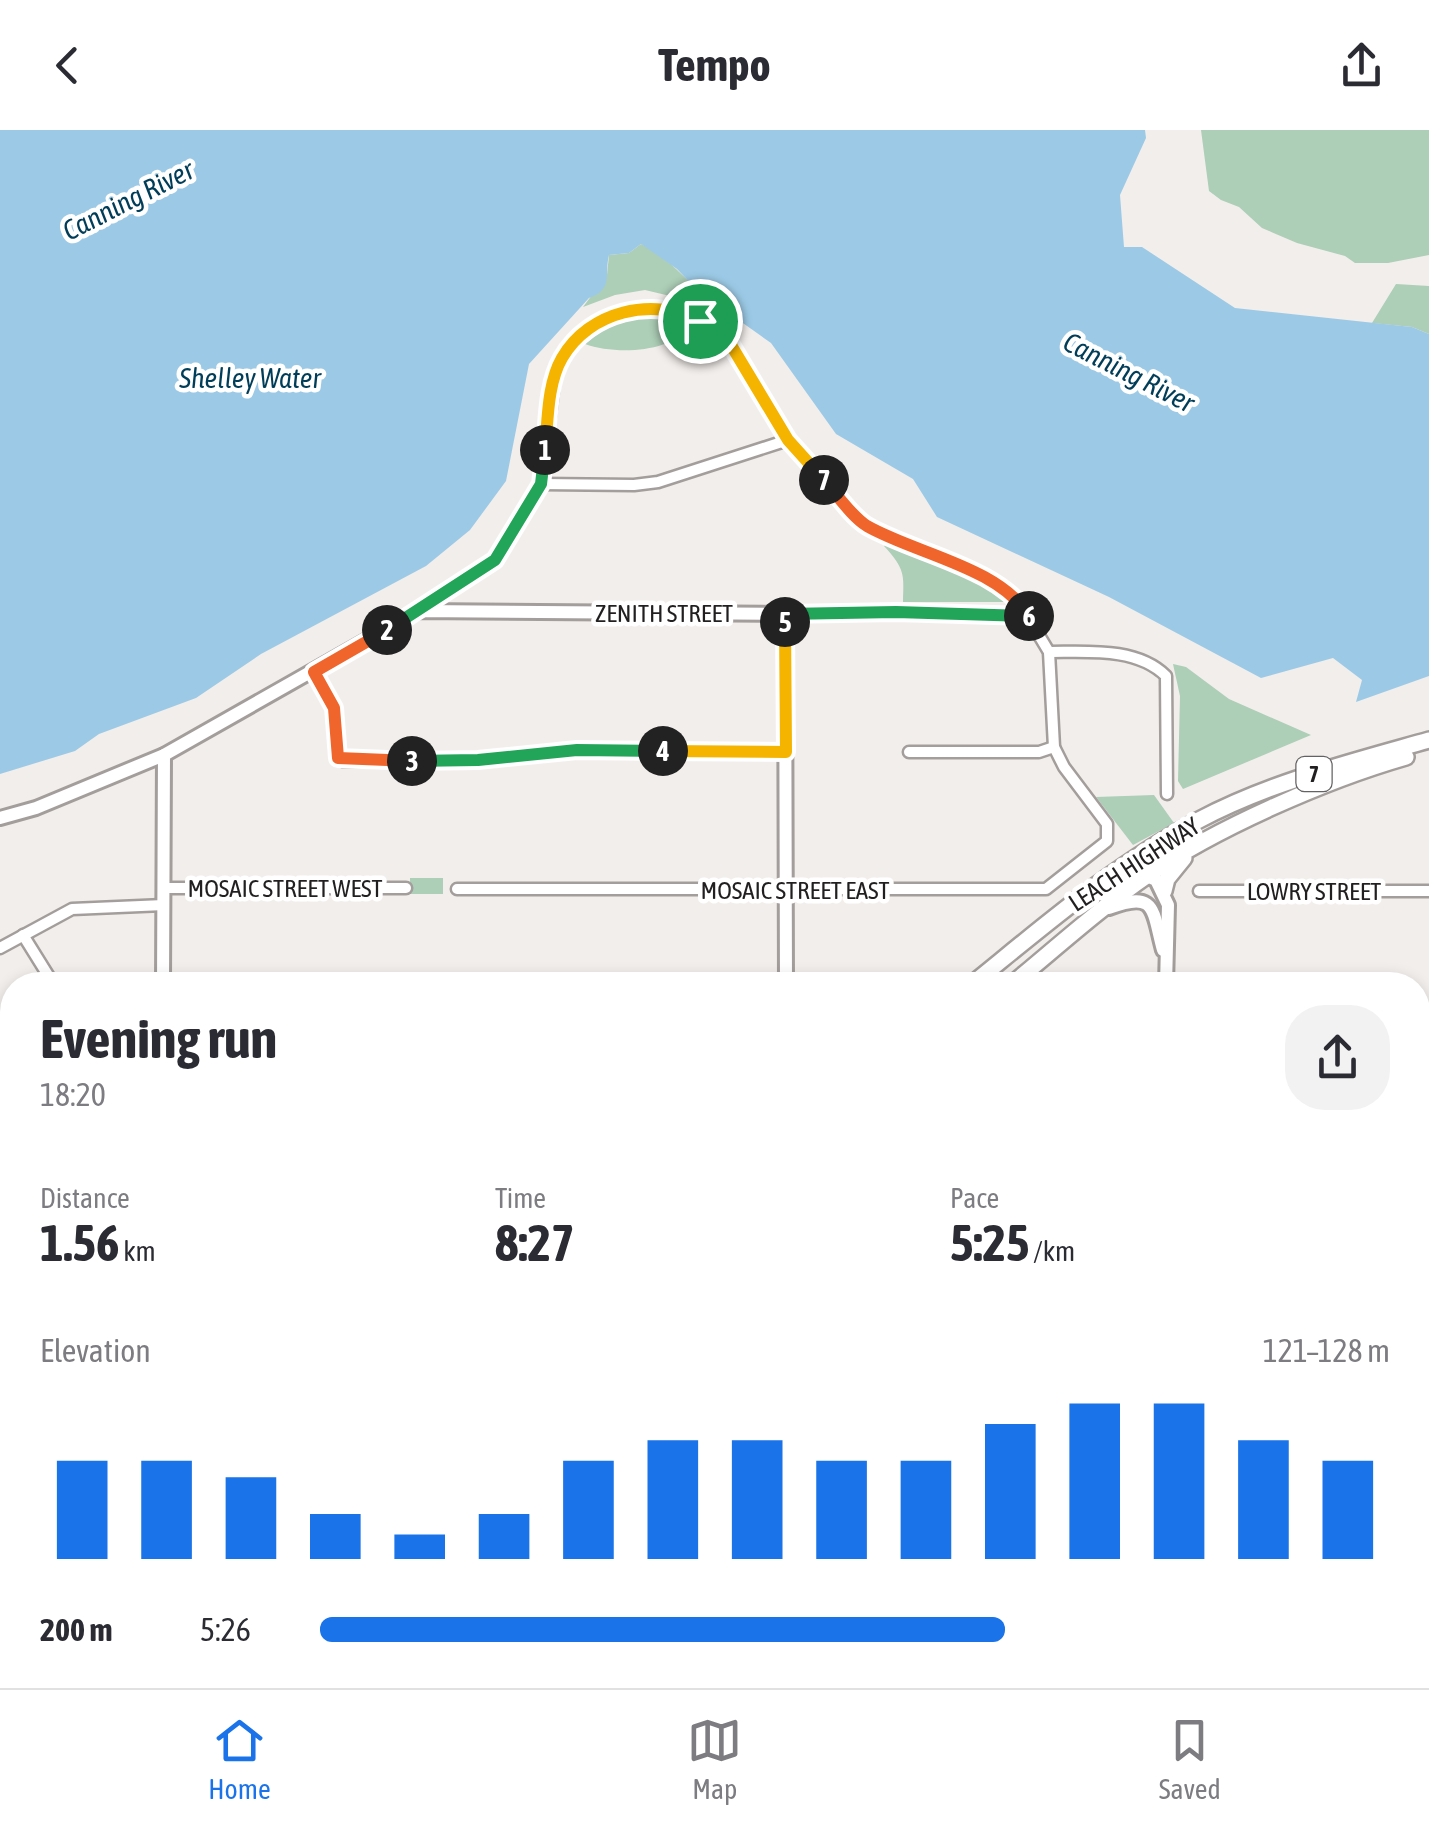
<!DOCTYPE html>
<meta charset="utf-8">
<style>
body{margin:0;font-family:"Asap Condensed",sans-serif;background:#f2f2f3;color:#2b2b33;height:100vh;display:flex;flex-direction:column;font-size:38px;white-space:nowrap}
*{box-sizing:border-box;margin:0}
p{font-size:32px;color:#7c7c81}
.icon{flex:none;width:55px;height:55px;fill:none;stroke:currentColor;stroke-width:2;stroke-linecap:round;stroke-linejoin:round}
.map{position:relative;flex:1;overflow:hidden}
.panel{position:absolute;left:0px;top:842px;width:1430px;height:718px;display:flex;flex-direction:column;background:#fff;border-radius:40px 40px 0 0;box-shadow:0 5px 15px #0003}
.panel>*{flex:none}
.pin{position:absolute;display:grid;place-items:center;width:85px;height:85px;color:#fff;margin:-42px;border:5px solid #fff;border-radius:50%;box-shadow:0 2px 10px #0007}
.km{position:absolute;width:50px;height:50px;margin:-25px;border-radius:50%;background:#222;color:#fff;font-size:28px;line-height:50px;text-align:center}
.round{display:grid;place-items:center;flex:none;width:105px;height:105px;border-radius:40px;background:#f2f2f3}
.head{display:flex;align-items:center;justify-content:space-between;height:170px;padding:0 40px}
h1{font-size:55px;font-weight:700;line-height:75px}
.figures{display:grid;grid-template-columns:repeat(3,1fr);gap:15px;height:170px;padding:10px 40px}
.figures div{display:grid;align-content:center}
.figures b{font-size:50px;font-weight:700}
.figures small{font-size:28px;font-weight:400}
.figures p{font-size:28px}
.chart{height:280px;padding:20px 40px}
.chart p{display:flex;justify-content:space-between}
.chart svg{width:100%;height:180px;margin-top:10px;stroke:#1a73e8;stroke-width:6}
ul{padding:0 40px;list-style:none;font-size:32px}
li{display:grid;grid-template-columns:160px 120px 1fr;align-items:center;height:75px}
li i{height:25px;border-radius:12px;background:#1a73e8}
header{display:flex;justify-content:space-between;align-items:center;height:130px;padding:0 40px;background:#fff;font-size:45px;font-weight:700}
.dock{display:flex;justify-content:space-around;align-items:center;height:140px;border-top:2px solid #e1e1e2;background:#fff;font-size:28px;color:#7c7c81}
.dock a{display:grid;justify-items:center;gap:5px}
.dock .on{color:#1a73e8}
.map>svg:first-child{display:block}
</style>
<header><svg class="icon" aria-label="back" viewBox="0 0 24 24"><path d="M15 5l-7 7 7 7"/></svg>Tempo<svg class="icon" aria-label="share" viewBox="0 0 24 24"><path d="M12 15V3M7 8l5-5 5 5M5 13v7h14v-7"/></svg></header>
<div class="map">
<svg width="1429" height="1558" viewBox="0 0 1429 1558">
<rect width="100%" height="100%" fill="#f2eeeb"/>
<g fill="#adceb7">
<polygon points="1201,0 1429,0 1429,125 1388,133 1355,133 1345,126 1297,113 1262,98 1239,77 1221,70 1209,61"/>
<path d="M641,114C670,126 686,154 712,169L687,170L645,160L615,165L583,177L607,145L609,125L629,123Z"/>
<polygon points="1396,154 1429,156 1429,204 1412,197 1372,193"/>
<path d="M651,184L675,187L692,196C670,223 616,225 585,214C605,197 624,187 651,184Z"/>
<path d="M887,412L990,456L1008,472H903C904,444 905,439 884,416Z"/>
<polygon points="1173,534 1186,537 1229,569 1311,605 1183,659 1178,651 1180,566"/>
<polygon points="1154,665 1174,693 1133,715 1096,667"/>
<rect x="410" y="748" width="33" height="16"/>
</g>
<path fill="#9ccae6" d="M0,0H1145L1146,8L1120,65L1124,117H1142L1235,178L1412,197L1429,204V546L1356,572L1362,550L1333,528L1261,548L1109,467L937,387L913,349L836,304L771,213L699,162L677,139L641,114L629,123L609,125C604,145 614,159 589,168L529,234L506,351L470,400L426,436L261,524L196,568L99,604L75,621L0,644Z"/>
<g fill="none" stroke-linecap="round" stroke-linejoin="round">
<polyline stroke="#9ccae6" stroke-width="2.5" points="1426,1265 1429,1265"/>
<g stroke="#a39e9c" stroke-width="15">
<g id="minor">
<polyline points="541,354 634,355 658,352 788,310"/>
<polyline points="418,481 495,431 541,354 555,246 562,228 582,204 612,184 661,178 687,184 728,211 788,310 864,394 994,453 1019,472 1049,522 1054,617 1064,637 1107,694 1107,711 1046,759 457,759"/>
<polyline points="785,484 896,482 1030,486"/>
<path d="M1049,522C1087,522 1137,517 1166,546L1167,664"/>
<polyline points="313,542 334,578 338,629 343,631 478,629 577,620 786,622"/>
<polyline points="909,622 1039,622 1054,617"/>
<polyline points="164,758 406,758"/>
<polyline points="1199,761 1429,761"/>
<polyline points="23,805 51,850"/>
<polyline points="0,818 72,779 164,775"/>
<polyline points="0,959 12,959"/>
<polyline points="1418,1105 1429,1059"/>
<polyline points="0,1159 12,1159"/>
<polyline points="0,1348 12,1348"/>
<polyline points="1418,1537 1429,1537"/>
<polyline points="965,1548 965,1558"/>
<polyline points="1300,1548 1301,1558"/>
<polyline points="300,1558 300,1548"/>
</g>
</g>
<g stroke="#a39e9c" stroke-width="18">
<g id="tertiary">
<polyline points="0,688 36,678 164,625 418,481 785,484 786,855"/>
<polyline points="1147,746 1156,750 1168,775 1166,855"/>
<path d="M1109,778C1157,760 1152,780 1163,820"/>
<polyline points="163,855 164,625"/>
<polyline points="1418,1155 1424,1166 1418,1177"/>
<polyline points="1418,1358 1429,1420"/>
<polyline points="0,1535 12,1535"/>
<polyline points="775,1548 788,1548"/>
</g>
</g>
<g stroke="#a39e9c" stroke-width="19">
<g id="secondary">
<polyline points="552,1548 556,1558"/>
<polyline points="570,1548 573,1558"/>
</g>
</g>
<g stroke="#a39e9c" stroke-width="20">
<g id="trunk">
<polyline points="1164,761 1167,749 1184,728"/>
<path d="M971,855C1044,796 1115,734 1199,690C1271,652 1351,632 1429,610"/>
<path d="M1011,855C1056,818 1100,778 1148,745C1216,698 1326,650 1406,627"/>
<polyline points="102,1558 114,1548"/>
<polyline points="140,1558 153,1548"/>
</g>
</g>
<use href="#minor" stroke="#fff" stroke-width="10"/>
<use href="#tertiary" stroke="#fff" stroke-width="12"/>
<use href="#secondary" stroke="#fff" stroke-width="14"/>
<use href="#trunk" stroke="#fff" stroke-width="15"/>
</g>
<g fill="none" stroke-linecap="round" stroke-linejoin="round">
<g stroke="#fff" stroke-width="20">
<path id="split-1" d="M545,320C548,291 547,254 562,228C589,181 653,166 700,191"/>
</g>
<g stroke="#fff" stroke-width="20">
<polyline id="split-2" points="387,500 495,430 541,354 545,320"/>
</g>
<g stroke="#fff" stroke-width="20">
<polyline id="split-3" points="387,500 314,542 334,578 338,628 412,631"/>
</g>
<g stroke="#fff" stroke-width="20">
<polyline id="split-4" points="412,631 478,630 577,620 663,621"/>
</g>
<g stroke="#fff" stroke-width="20">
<polyline id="split-5" points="663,621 786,622 785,492"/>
</g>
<g stroke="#fff" stroke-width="20">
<polyline id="split-6" points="785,492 785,484 896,482 1029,486"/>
</g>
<g stroke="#fff" stroke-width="20">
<path id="split-7" d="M824,350C837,364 851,386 867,396C916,424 999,437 1029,486"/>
</g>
<g stroke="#fff" stroke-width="20">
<polyline id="split-8" points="700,191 728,210 788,310 824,350"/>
</g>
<use href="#split-1" stroke="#f5b400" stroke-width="12"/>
<use href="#split-2" stroke="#22a559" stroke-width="12"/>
<use href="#split-3" stroke="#f0652b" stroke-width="12"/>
<use href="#split-4" stroke="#22a559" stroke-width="12"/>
<use href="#split-5" stroke="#f5b400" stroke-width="12"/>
<use href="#split-6" stroke="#22a559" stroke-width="12"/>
<use href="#split-7" stroke="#f0652b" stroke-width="12"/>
<use href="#split-8" stroke="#f5b400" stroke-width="12"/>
</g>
<g text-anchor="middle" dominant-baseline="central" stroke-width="9" stroke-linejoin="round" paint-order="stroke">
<rect fill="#fff" stroke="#646262" stroke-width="2.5" x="1296.5" y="627" width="35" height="34" rx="8"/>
<g font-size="22" font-weight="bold" fill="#211f1f">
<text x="1314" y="644">7</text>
</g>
<g font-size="25" fill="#211f1f" stroke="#fff">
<text x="664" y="483">ZENITH STREET</text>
<text transform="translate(1134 734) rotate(-33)">LEACH HIGHWAY</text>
<text x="285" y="758">MOSAIC STREET WEST</text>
<text x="795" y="760">MOSAIC STREET EAST</text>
<text x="1314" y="761">LOWRY STREET</text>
</g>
<g font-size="28" font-style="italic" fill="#003d58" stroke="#fff">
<text transform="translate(128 70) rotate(-27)">Canning River</text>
<text transform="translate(1129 242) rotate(27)">Canning River</text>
<text x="250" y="248">Shelley Water</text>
</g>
</g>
</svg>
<div class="pin" style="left:700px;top:191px;background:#1e9e55"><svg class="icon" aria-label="arrive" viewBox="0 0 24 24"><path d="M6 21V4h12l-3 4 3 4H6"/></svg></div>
<b class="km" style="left:545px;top:320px">1</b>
<b class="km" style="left:387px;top:500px">2</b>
<b class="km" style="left:412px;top:631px">3</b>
<b class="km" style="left:663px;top:621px">4</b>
<b class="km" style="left:785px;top:492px">5</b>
<b class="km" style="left:1029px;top:486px">6</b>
<b class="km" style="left:824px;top:350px">7</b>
<section class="panel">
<div class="head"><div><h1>Evening run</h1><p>18:20</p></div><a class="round"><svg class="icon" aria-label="share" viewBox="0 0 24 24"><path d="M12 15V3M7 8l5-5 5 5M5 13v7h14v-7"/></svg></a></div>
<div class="figures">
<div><p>Distance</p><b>1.56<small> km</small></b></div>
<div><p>Time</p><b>8:27</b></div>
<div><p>Pace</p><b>5:25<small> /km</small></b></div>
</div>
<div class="chart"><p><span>Elevation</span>121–128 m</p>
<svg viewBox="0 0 160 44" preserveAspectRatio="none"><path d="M5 44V20M15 44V20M25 44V24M35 44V33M45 44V38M55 44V33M65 44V20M75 44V15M85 44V15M95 44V20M105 44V20M115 44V11M125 44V6M135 44V6M145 44V15M155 44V20"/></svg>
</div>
<ul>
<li><b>200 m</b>5:26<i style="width:64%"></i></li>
</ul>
</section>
</div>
<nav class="dock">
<a class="on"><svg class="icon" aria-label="home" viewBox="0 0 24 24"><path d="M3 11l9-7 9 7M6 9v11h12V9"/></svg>Home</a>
<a><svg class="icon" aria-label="map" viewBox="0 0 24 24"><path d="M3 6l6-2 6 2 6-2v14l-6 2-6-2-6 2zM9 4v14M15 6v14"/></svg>Map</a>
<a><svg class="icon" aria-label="saved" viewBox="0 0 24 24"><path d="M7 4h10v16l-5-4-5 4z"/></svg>Saved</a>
</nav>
